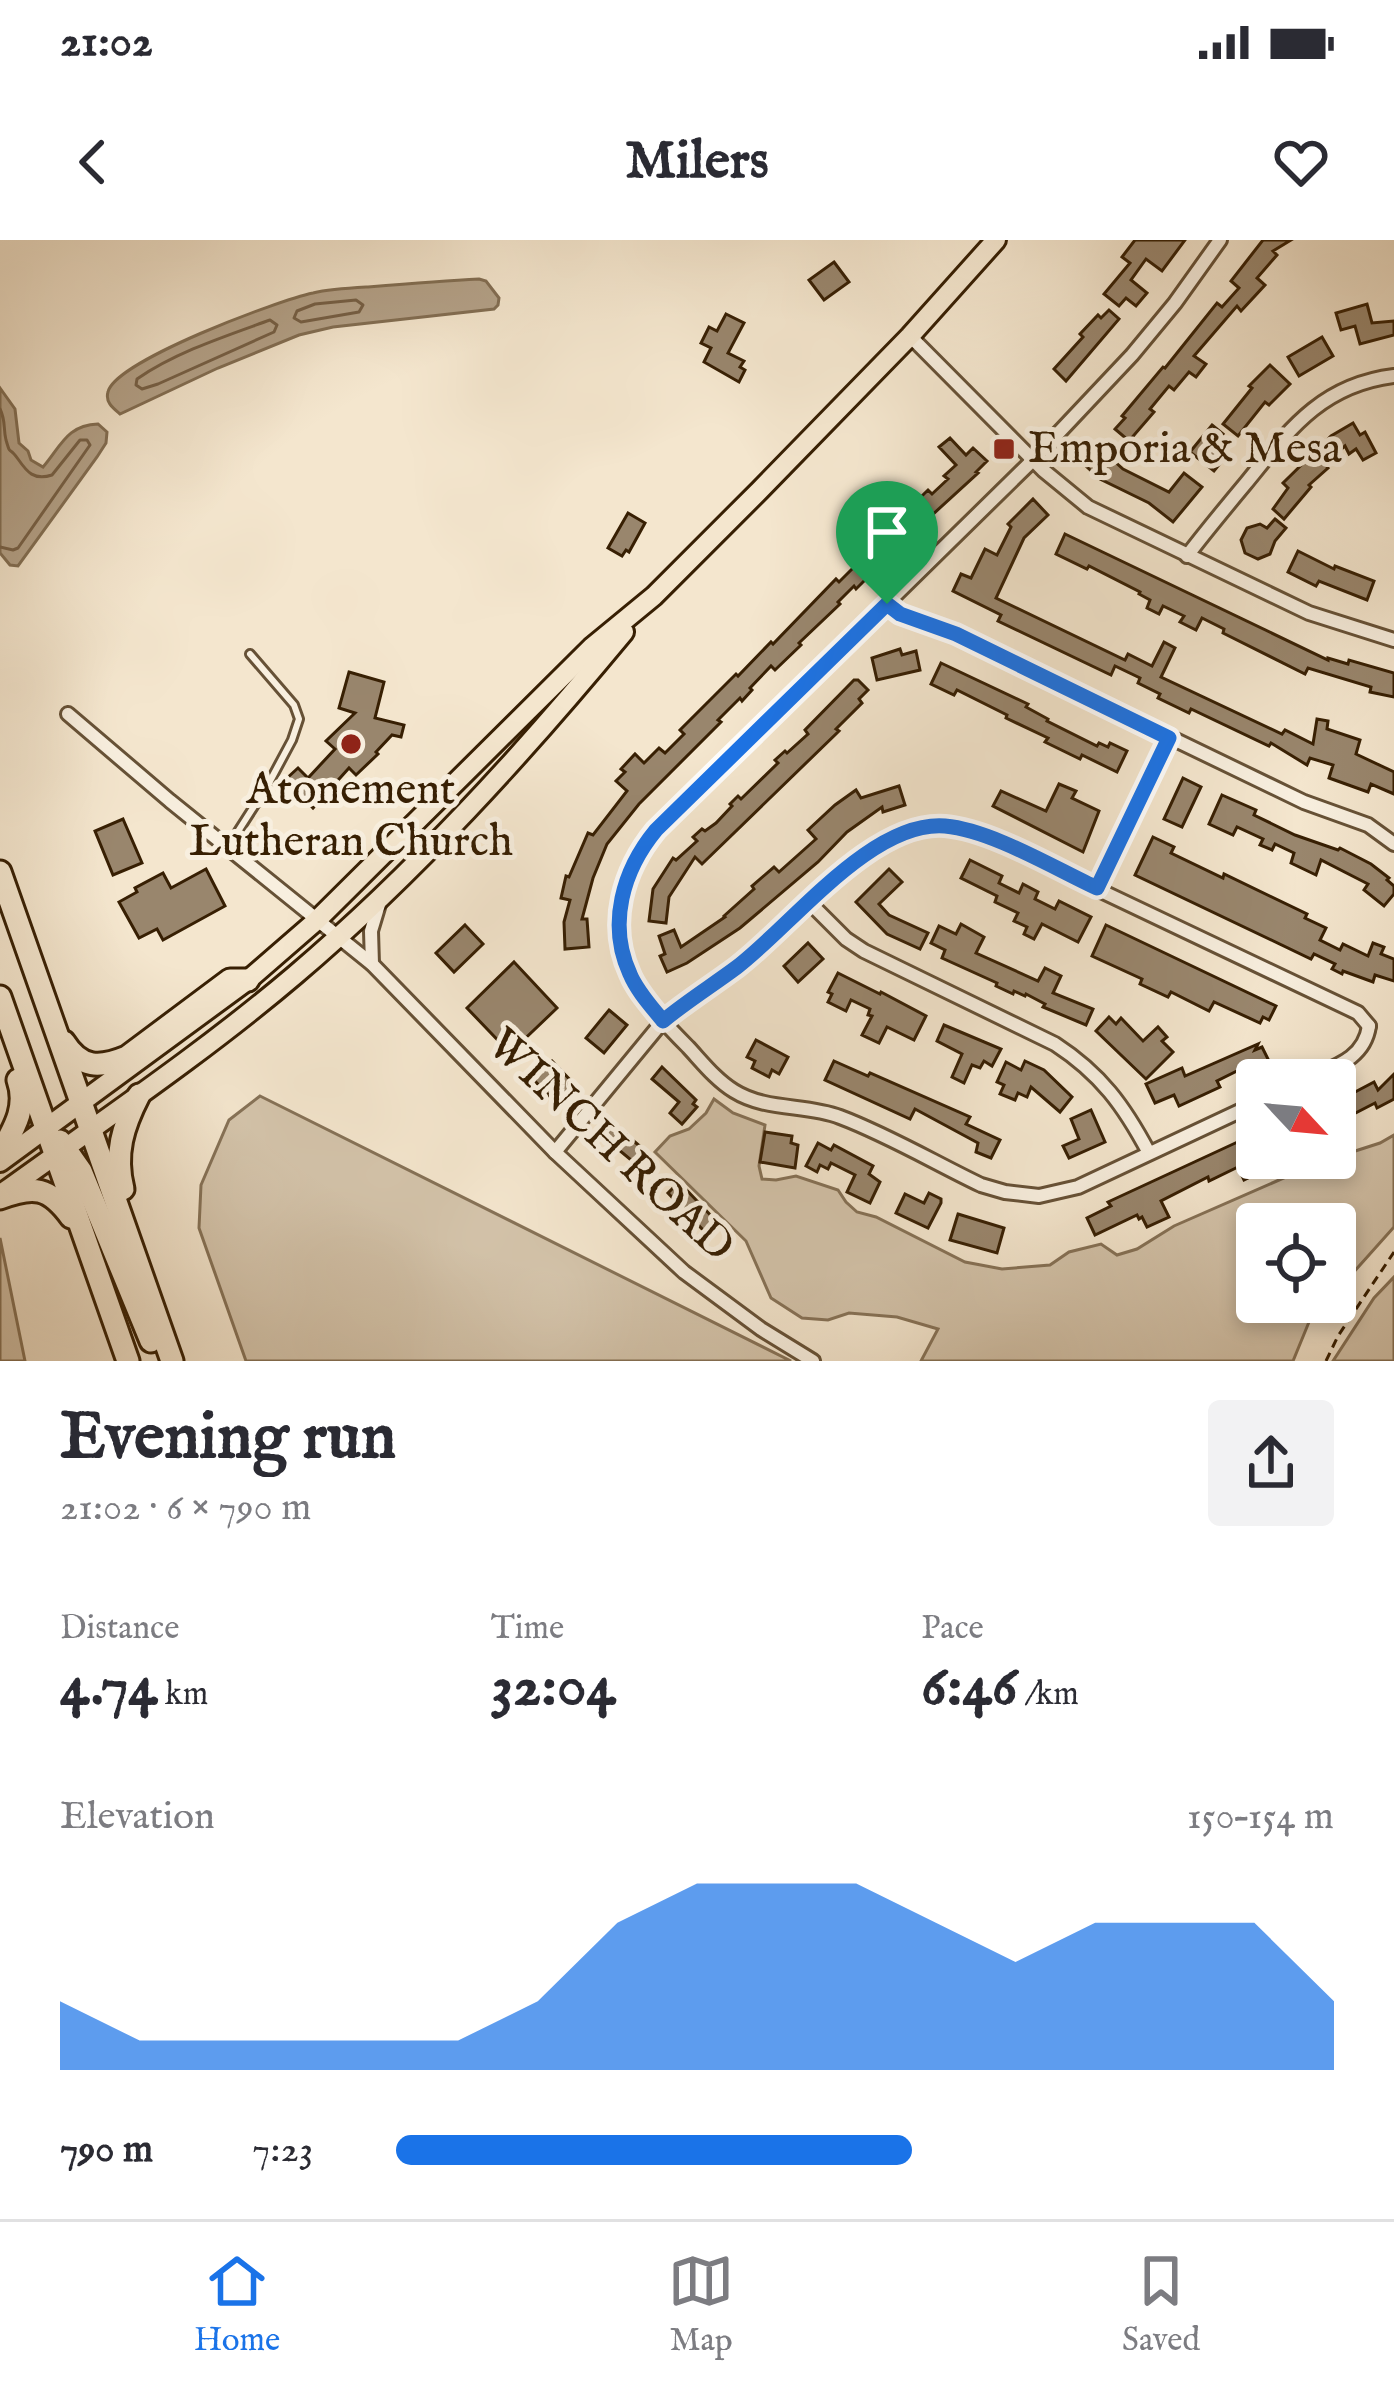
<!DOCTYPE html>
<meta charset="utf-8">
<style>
body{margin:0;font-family:"IM FELL English",serif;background:#f2f2f3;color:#2b2b33;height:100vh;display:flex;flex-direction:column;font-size:45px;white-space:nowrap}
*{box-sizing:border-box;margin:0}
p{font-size:39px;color:#7c7c81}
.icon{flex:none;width:66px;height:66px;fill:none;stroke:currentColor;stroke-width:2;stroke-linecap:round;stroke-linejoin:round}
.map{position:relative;height:1121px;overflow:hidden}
.side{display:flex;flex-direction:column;background:#fff;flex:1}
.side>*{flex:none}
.needle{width:78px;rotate:116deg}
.controls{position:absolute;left:1236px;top:819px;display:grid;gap:24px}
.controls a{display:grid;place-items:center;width:120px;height:120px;border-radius:12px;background:#fff;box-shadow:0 6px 18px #0003;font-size:60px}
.pin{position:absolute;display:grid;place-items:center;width:102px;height:102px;color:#fff;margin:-123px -51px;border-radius:50% 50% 50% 0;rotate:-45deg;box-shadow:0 0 12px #0007}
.pin .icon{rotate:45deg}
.round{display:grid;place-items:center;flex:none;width:126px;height:126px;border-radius:12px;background:#f2f2f3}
.summary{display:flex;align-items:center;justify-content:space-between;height:204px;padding:0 60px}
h1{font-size:66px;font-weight:800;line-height:90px}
.figures{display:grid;grid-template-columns:repeat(3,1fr);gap:18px;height:204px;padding:12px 60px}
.figures div{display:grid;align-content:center}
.figures b{font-size:60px;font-weight:800}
.figures small{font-size:33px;font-weight:400}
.figures p{font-size:33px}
.chart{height:336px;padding:24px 60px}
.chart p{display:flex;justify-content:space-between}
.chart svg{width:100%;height:216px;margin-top:12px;fill:#1a73e8;opacity:.7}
ul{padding:0 60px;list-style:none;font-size:39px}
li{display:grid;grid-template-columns:192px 144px 1fr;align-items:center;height:90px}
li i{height:30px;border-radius:15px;background:#1a73e8}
.status{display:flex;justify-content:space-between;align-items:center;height:84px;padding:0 60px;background:#fff;direction:ltr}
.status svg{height:33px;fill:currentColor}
header{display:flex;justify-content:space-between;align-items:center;height:156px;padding:0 60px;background:#fff;font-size:54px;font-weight:800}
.tab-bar{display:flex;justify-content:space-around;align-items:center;height:168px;border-top:3px solid #e1e1e2;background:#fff;font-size:33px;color:#7c7c81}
.tab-bar a{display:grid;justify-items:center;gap:6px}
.tab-bar .on{color:#1a73e8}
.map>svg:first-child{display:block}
</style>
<div class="status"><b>21:02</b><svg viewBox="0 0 49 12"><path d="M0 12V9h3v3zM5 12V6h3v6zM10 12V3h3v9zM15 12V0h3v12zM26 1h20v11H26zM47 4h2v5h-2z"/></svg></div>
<header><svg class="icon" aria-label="back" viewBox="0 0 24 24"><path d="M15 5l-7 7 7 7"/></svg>Milers<svg class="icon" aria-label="heart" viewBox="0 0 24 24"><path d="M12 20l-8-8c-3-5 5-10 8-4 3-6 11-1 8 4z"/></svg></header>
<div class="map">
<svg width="1394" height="1121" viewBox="0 0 1394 1121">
<rect width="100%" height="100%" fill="#f4e6ce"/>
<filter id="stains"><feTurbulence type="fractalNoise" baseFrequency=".00167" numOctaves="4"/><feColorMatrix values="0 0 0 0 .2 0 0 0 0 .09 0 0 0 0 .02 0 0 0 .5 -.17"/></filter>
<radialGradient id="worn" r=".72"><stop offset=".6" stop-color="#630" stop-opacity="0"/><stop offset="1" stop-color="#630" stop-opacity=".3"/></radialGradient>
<g fill="#d4c4ab" stroke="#867257" stroke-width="3">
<polygon points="260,856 791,1121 246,1121 199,988 201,945 229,880"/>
<polygon points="714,859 733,873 765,885 759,926 762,939 776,940 796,936 838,950 846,962 857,972 876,977 965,1022 1002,1029 1050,1025 1069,1012 1101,1004 1117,1015 1137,1009 1174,986 1318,923 1380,903 1394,895 1394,987 1335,1053 1335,984 1257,984 1257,1062 1327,1062 1309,1082 1293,1121 921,1121 938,1089 897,1077 849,1073 828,1080 802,1078 771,1058 746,1001 655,912 670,896 689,889 706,873"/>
<polygon points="0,998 25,1121 0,1121"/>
<polygon points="1394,1037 1394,1121 1333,1121 1374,1058"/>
</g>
<g fill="#b4a289" stroke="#826e53" stroke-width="3">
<path d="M479,39L486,41L499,58L498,65L494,69L333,87L299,95L218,128L120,174C113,168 105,162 108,152C115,121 279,60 313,53C330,49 350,48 368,47C405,44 442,41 479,39Z"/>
<path d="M0,148L15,169L19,203L28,211L31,220L43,227C61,206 67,185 98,184L107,192L106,203L97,217L18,326L10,325L0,313Z"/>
</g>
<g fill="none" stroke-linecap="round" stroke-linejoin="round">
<g stroke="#766046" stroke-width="3">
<polygon points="356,60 363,65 359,72 301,82 294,78 297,71 315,64"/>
<path d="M270,80L277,85L274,92L158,144L142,149L136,145L137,139C176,112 226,96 270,80Z"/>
<path d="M0,169C6,181 3,188 6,200C11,217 8,205 18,219C27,232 34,241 52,235L80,200H87L90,205L18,308L13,310L0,307"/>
</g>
</g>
<g fill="#99866d" stroke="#371f03" stroke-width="3">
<polygon points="1135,0 1185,0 1162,31 1146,19 1131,40 1147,53 1136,66 1126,58 1119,66 1104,54 1130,23 1122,17"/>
<polygon points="1263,0 1291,0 1273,11 1277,15 1257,38 1265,45 1241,71 1237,66 1194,116 1206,124 1196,137 1189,132 1174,150 1169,146 1150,169 1154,172 1129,201 1115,189 1125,178 1122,176 1163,127 1165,128 1217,63 1222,67 1239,48 1231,41"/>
<polygon points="834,22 849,42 824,60 809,40"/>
<polygon points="1367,64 1372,83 1394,81 1394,95 1360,104 1355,86 1341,90 1336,73"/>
<polygon points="1109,70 1119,79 1066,141 1054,129 1083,97 1080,94 1098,75 1101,78"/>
<polygon points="726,74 744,83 728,113 744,121 740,127 745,130 739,142 704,122 711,108 701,103 709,87 717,91"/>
<polygon points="1322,97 1333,116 1299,136 1288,117"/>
<polygon points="1270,125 1290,144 1269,165 1265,162 1238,196 1223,184 1252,148 1249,146"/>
<polygon points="1353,183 1360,195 1365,192 1376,213 1363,220 1356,209 1349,214 1345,206 1325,224 1328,228 1309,245 1311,247 1284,279 1273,269 1288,248 1283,243 1331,196"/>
<polygon points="1212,185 1223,194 1214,205 1227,215 1214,231 1190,212"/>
<polygon points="950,198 966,215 973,208 987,221 976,232 978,233 907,298 898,303 881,320 883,322 856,349 854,346 838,362 840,364 799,403 801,405 775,430 771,426 750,448 752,450 742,461 740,458 718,480 721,482 639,564 607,604 593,638 582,679 587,679 589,707 565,709 564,682 570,660 561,658 566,636 569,637 588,593 593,595 627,551 616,541 625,532 621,529 635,514 644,523 659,508 665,513 684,494 680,490 736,434 738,436 771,402 773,404 836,339 839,342 855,326 851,322 865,308 857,300 870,289 879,298 928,250 932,254 948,239 944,236 956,225 939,207"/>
<polygon points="1103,211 1123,229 1169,252 1184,233 1202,247 1173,282 1149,263 1100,239 1087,227"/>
<polygon points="1033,259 1048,275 1024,298 996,358 1125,420 1128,414 1152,426 1164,402 1175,408 1161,437 1282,494 1285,490 1313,504 1317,479 1328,481 1327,489 1360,500 1356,514 1394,532 1394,554 1371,544 1368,552 1329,538 1333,525 1310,518 1307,525 1271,503 1269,506 1191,469 1189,473 1158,458 1160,454 1138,443 1140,438 1115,426 1111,435 998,381 1001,375 953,351 961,334 971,338 985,309 997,315 1011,287 1008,284"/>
<polygon points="628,273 645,283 629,312 626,310 622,316 608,308"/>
<polygon points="1275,279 1286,288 1275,301 1270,314 1258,319 1245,313 1241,300 1247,288 1260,284 1267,288"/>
<polygon points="1065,294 1328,420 1328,418 1348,424 1349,420 1394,433 1394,457 1370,452 1371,447 1308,428 1305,434 1223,393 1224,389 1202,378 1196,390 1180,382 1184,376 1163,366 1159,374 1147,368 1150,360 1139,354 1140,352 1089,326 1087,329 1056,314"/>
<polygon points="1298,311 1334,329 1335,326 1374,341 1367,360 1319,341 1316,346 1288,332"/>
<polygon points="900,409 902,415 916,411 920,430 877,440 872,418"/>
<polygon points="941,423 1028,464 1026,467 1048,479 1047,481 1097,506 1099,503 1108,507 1110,503 1127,511 1117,532 1082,515 1080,519 1045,502 1048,498 1006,478 1007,475 957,450 954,455 931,444"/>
<polygon points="349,432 384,442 375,478 404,485 401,497 392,495 376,512 378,514 356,535 349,528 313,568 286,539 298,528 308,538 335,509 326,501 355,473 339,468"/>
<polygon points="854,440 858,440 868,450 859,459 862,463 836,489 839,491 702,624 695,617 669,657 666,683 649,681 653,649 673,618 676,620 697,601 693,597 702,589 705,591 716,583 732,566 730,564 738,556 741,559 778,523 775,520 785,511 787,513 808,494 805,490"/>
<polygon points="1183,538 1201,547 1182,587 1164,579"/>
<polygon points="1059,544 1076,551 1072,558 1099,571 1083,612 993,566 1001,551 1046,571"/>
<polygon points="899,546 905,565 883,572 882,567 847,592 818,622 740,688 687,723 667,732 660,716 665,714 659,696 674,690 681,707 725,677 724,676 754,649 752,646 774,627 779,632 816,599 808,590 835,565 856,550 861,558"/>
<polygon points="1222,555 1256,570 1254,575 1295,595 1338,610 1340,608 1371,624 1389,638 1387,640 1394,646 1394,654 1384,666 1364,650 1368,644 1321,620 1316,635 1291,623 1294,613 1275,604 1272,610 1260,605 1263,599 1237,587 1233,595 1209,584"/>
<polygon points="123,579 142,623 113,635 95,591"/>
<polygon points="1153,597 1174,607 1171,613 1223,638 1224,634 1307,674 1305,678 1326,688 1320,700 1340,710 1343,704 1368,716 1373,703 1384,707 1381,714 1394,719 1394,741 1375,735 1373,742 1343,731 1342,734 1332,729 1335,724 1314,714 1311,719 1135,635"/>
<polygon points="970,620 1002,636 999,643 1019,653 1023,644 1038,652 1035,659 1055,669 1059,661 1091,677 1078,702 1042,684 1034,699 1024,694 1027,687 1014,681 1018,673 995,662 997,656 961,638"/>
<polygon points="206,629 225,666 163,700 157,689 139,698 119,662 137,652 135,648 163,633 171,648"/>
<polygon points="889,629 902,642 879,664 889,675 928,693 920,709 887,694 856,662"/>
<polygon points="961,684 984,697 976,713 1038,741 1045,728 1061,736 1053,753 1093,769 1086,785 1043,767 1045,764 1026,754 1025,756 1014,751 1013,754 996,746 997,743 942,718 945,710 931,703 939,686 956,694"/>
<polygon points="465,685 483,704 454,732 436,713"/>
<polygon points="1106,685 1276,766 1269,780 1263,777 1260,783 1214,762 1209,771 1171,752 1168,757 1140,744 1142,739 1092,716"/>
<polygon points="808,703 823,719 798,742 784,726"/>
<polygon points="514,722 557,768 510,813 467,768"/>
<polygon points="838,733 880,754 881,752 926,776 914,800 887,787 879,803 862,795 872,776 868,775 870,769 851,760 846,771 828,762 832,754 828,752"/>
<polygon points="609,770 627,785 604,813 586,798"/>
<polygon points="1109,777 1116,784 1121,778 1143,801 1158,787 1167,797 1162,801 1173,812 1146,839 1096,791"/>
<polygon points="944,785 1001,809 992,826 984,821 980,828 972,825 964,843 952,837 962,814 937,801"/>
<polygon points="756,800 788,817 779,834 772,830 769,837 752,828 755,821 747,817"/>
<polygon points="1258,804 1255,810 1262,807 1270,823 1242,836 1239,830 1217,841 1220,847 1179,866 1174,855 1155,863 1146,844 1182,828 1185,836"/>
<polygon points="552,821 575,845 556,863 532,838"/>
<polygon points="834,821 868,836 870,833 970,877 966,884 1000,900 991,918 976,912 978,903 915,869 910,879 825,840"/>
<polygon points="1025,821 1044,830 1072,857 1060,872 1031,847 1027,857 1018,853 1015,860 1000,854 1004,845 997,842 1006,822 1021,830"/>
<polygon points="662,827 696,860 693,864 697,867 682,884 670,873 679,862 652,839"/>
<polygon points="1394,834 1394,859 1377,868 1375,863 1346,878 1349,884 1335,890 1335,855 1338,861 1374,842 1378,850"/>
<polygon points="1091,870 1105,902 1069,918 1063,906 1079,899 1071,879"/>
<polygon points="611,882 648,913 637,925 601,895"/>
<polygon points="765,892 792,896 791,903 798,905 795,928 760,922"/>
<polygon points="1257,893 1257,917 1253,919 1260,932 1244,940 1238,927 1209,941 1208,937 1161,961 1169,977 1147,987 1142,977 1139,979 1137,975 1095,995 1087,978 1111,966 1108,962"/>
<polygon points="818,903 831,910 834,905 873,926 869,934 880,942 870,963 847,952 855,935 831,923 828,929 820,925 817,932 806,926"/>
<polygon points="679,942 716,981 705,992 668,953"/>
<polygon points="929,953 941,959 941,963 928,988 896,973 905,954 924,963"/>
<polygon points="958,974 1004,988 997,1013 950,1000"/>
</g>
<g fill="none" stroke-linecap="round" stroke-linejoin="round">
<g stroke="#665136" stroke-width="12">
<polyline id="lane" points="228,607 269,543 292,500 299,479 294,465 250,414"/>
</g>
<g stroke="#665136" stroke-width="18">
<g id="street">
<path d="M1220,0L1175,63L1132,115L1033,220L656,590C623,630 606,686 631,735C644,762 667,786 688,807C702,822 716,840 734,851C766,871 806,864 840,877C888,895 935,923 981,945L1005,952L1039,956L1078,947L1257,863"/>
<polyline points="910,96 1043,230 1088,267 1309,373 1394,400"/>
<path d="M1187,316C1206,291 1226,267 1246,243C1289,190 1321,145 1394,136"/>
<polyline points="887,364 900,374 956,394 1304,562 1368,585 1394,604"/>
<polyline points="68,474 170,561 372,724 555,912 684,1032 761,1089 813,1121"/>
<polyline points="1097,648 1169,498"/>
<path d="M810,663L846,699L864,711L1055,804C1101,834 1124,866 1149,913"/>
<polyline points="372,724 371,691 380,661"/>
<path d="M1305,840C1333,827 1364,820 1369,786"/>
<polyline points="555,912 663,781 737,727 872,608 908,590 943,586 981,594 1358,773 1369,786"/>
</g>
</g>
<g stroke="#371f03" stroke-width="24">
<g id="primary">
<polyline points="0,922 248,740 316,681 592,407 654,356 760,250 910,96 996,0"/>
<path d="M1,954C99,883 202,814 295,735C415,633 523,514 624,392"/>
</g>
</g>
<g stroke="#371f03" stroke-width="27">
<g id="highway">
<polyline points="0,632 172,1121"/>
<polyline points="0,757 128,1121"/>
<path d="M64,802C81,829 100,828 127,817L230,740H248"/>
<polyline points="60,901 81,931 151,1101"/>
<path d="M0,914C13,890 28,868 18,840"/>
<path d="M123,949C114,914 123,886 139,855"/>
<path d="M0,958C34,945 49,947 71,977"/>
</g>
</g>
<polyline stroke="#371f03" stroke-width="3" stroke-dasharray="9 6" stroke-linecap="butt" points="1326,1121 1338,1096 1394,1012"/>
<use href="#lane" stroke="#f8efdf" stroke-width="6"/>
<use href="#street" stroke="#f8efdf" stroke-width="12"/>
<use href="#primary" stroke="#f4e6ce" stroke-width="18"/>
<use href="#highway" stroke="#f4e6ce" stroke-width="21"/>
</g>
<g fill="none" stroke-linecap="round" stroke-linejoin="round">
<g stroke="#fff" stroke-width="24">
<path id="route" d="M887,364L900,374L956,394L1169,498L1097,648C1054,628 991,590 945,586C872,580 792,685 737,727C713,745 687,761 663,781C651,766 637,751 630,734C607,684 623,630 656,590Z"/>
</g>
<use href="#route" stroke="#1a73e8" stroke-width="15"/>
</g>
<g fill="#8f2418" stroke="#f8efdf" stroke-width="4.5">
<rect x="992" y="197" width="24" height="24" rx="6"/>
<circle cx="351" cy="504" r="12"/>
</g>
<g text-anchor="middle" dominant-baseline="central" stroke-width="10" stroke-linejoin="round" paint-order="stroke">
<g font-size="45" fill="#371f03" stroke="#f8efdf" text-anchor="start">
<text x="1028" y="209">Emporia &amp; Mesa</text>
<text x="351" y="550" text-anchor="middle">Atonement<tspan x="351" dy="52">Lutheran Church</tspan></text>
</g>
<g font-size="45" fill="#371f03" stroke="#f8efdf">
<text transform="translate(610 906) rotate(43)">WINCH ROAD</text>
</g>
</g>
<rect width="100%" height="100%" filter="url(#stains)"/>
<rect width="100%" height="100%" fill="url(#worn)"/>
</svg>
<div class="controls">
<a><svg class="needle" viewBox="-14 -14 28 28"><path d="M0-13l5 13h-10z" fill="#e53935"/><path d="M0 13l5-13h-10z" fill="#7c7c81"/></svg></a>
<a><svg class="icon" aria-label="locate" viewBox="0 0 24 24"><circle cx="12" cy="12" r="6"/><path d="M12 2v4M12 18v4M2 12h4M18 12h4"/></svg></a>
</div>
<div class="pin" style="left:887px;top:364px;background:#1e9e55"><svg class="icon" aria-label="arrive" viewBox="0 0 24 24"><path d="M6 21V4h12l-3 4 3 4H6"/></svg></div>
</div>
<section class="side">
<div class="summary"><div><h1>Evening run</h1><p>21:02 · 6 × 790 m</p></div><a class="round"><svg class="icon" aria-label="share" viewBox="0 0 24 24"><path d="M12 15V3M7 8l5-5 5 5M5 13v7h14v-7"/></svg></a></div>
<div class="figures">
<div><p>Distance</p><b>4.74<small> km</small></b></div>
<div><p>Time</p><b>32:04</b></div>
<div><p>Pace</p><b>6:46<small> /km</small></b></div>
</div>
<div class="chart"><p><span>Elevation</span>150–154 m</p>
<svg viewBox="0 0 160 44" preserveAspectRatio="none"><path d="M0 44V30L10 38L20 38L30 38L40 38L50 38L60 30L70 14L80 6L90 6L100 6L110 14L120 22L130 14L140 14L150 14L160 30V44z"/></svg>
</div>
<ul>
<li><b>790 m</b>7:23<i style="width:55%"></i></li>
</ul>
</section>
<nav class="tab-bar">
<a class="on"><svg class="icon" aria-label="home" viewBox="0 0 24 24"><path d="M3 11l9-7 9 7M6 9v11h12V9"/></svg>Home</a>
<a><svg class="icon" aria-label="map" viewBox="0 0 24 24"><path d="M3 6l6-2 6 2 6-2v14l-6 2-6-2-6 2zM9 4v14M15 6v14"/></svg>Map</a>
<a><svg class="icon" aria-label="saved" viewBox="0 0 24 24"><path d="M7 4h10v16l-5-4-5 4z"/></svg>Saved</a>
</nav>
